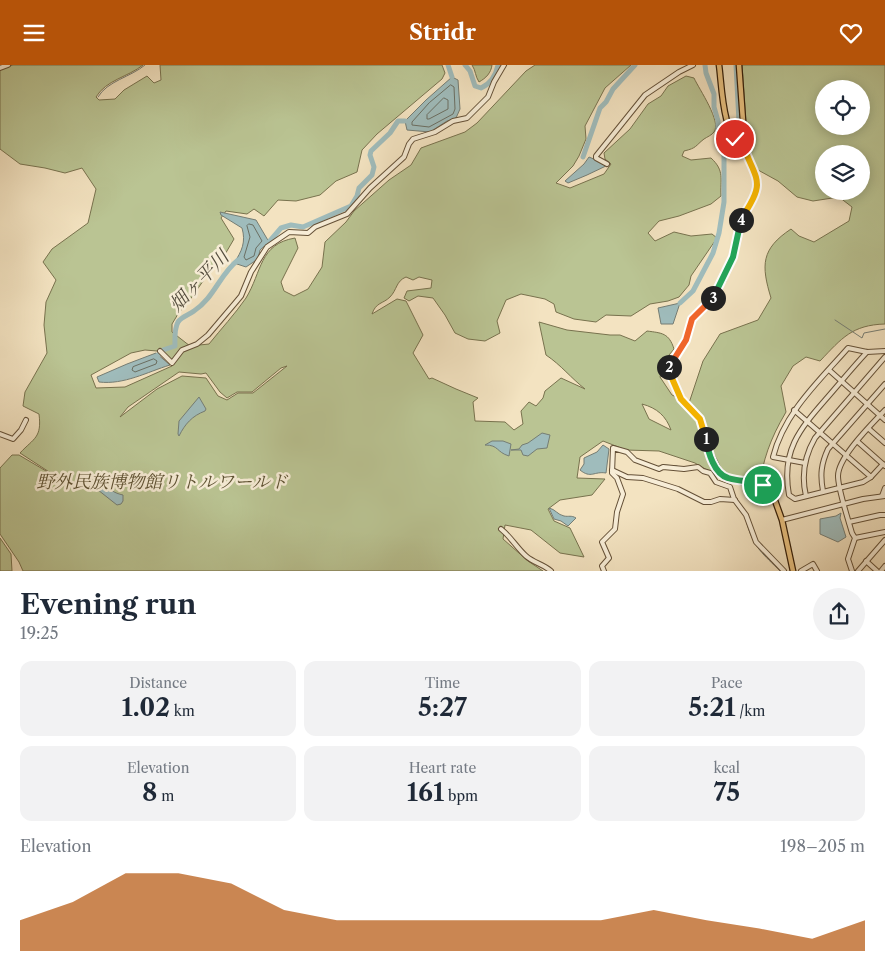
<!DOCTYPE html>
<meta charset="utf-8">
<style>
body{margin:0;font-family:"Libre Caslon Text","Noto Serif JP",serif;background:#f2f2f3;color:#1f2937;height:100vh;display:flex;flex-direction:column;font-size:19px;white-space:nowrap}
*{box-sizing:border-box;margin:0}
p{font-size:16px;color:#747a83}
.icon{flex:none;width:28px;height:28px;fill:none;stroke:currentColor;stroke-width:2;stroke-linecap:round;stroke-linejoin:round}
.map{position:relative;height:506px;overflow:hidden}
.drawer{display:flex;flex-direction:column;background:#fff;flex:1}
.drawer>*{flex:none}
.tools{position:absolute;left:815px;top:15px;display:grid;gap:10px}
.tools a{display:grid;place-items:center;width:55px;height:55px;border-radius:50%;background:#fff;box-shadow:0 2px 12px #0003;font-size:25px}
.pin{position:absolute;display:grid;place-items:center;width:42px;height:42px;color:#fff;margin:-21px;border:2px solid #fff;border-radius:50%;box-shadow:0 1px 5px #0007}
.km{position:absolute;width:25px;height:25px;margin:-12px;border-radius:50%;background:#222;color:#fff;font-size:14px;line-height:25px;text-align:center}
.round{display:grid;place-items:center;flex:none;width:52px;height:52px;border-radius:26px;background:#f2f2f3}
.head{display:flex;align-items:center;justify-content:space-between;height:85px;padding:0 20px}
h1{font-size:28px;font-weight:700;line-height:38px}
.metrics{display:grid;grid-template-columns:repeat(3,1fr);gap:8px;height:85px;padding:5px 20px}
.metrics div{display:grid;align-content:center;border-radius:12px;background:#f2f2f3;text-align:center}
.metrics b{font-size:25px;font-weight:700}
.metrics small{font-size:14px;font-weight:400}
.metrics p{font-size:14px}
.chart{height:140px;padding:10px 20px}
.chart p{display:flex;justify-content:space-between}
.chart svg{width:100%;height:90px;margin-top:5px;fill:#b45309;opacity:.7}
header{display:flex;justify-content:space-between;align-items:center;height:65px;padding:0 20px;background:#b45309;color:#fff;font-size:22px;font-weight:700}
.map>svg:first-child{display:block}
</style>
<header><svg class="icon" aria-label="menu" viewBox="0 0 24 24"><path d="M4 6h16M4 12h16M4 18h16"/></svg>Stridr<svg class="icon" aria-label="heart" viewBox="0 0 24 24"><path d="M12 20l-8-8c-3-5 5-10 8-4 3-6 11-1 8 4z"/></svg></header>
<div class="map">
<svg width="885" height="506" viewBox="0 0 885 506">
<rect width="100%" height="100%" fill="#f3e3c1"/>
<filter id="stains"><feTurbulence type="fractalNoise" baseFrequency=".004" numOctaves="4"/><feColorMatrix values="0 0 0 0 .2 0 0 0 0 .09 0 0 0 0 .02 0 0 0 .5 -.17"/></filter>
<radialGradient id="worn" r=".72"><stop offset=".6" stop-color="#630" stop-opacity="0"/><stop offset="1" stop-color="#630" stop-opacity=".3"/></radialGradient>
<g fill="#bac493" stroke="#78724e" fill-rule="evenodd">
<path d="M13,0H143C128,12 106,15 96,32L99,35L115,34L124,25L147,11L154,18L161,15L160,0H442L445,8L442,14L377,69L362,85L357,107L336,116L320,130L296,136L278,135L264,151L254,144L247,149L226,146L221,153L234,174L224,191L210,206L192,232L178,249L172,259V267L190,281L209,279C221,264 235,249 246,233C262,207 259,179 295,173L298,183L281,217L284,226L294,231L308,224L322,202L325,177L346,157L354,146L389,115L411,100L421,83L465,67L477,58L526,6L535,0H631L605,23L585,61L586,74L579,91L573,101L556,118L570,123L604,109L611,99L605,94L604,88L630,64L648,39L661,31L668,21L686,11L694,13C699,24 722,57 714,67C712,70 707,72 704,74C695,81 697,83 684,86L682,91L691,95L711,93C725,106 720,114 721,131L711,139L679,151L659,156L648,168L655,176L674,167L691,171L712,169L717,173L691,211L689,220L679,232L668,236L650,239L631,251L606,250L596,257L574,254L556,247L554,239L545,234L521,229L506,235L497,256L500,268L485,276L468,274L455,268L445,250L433,233L418,231L409,236L404,233L407,226L431,223L432,215L419,212L413,215L406,212C396,216 397,225 390,232C383,239 376,237 372,249L397,234L406,236L423,270L413,288L429,314L432,313L456,324L478,333L473,337L475,356L505,357L514,365L523,359L521,346L529,337L536,341L543,333L545,326L561,313L585,324C571,313 561,300 546,290L539,257L567,265L610,270H620L635,276L647,266C662,268 669,268 674,284L664,296L660,312L672,330L689,338L703,296L720,269L758,255L771,233C761,200 761,184 791,164L799,171L814,177L849,156L852,142L839,132L813,136L797,132L778,116L758,105L751,92L747,74L742,0H885V259C852,260 842,273 820,296L806,292L793,301L781,321L786,347C769,376 764,393 758,425L724,415L695,398L659,386L626,385L603,376L580,392L577,413L605,414L592,430L560,435L548,444L554,456L570,463L584,492L560,488L531,465L505,460L503,474L528,496L543,506H23L19,497L0,469V403L12,390H19L63,416L20,388C34,373 42,373 39,349L23,341L25,327L47,288L44,260L46,237L56,215L43,197L52,184L88,158L96,124L82,103L65,108L45,103L20,99L0,84V4ZM824,24H861V61H824ZM824,89H861V126H824ZM161,284L172,301L125,322L96,323L91,310L131,288L145,285L157,286ZM287,301L253,328H238L227,335L218,331L206,313L182,311L157,324L120,352L128,342L179,307L201,309L206,308L220,327L227,333L237,327H252L281,303ZM642,339C657,343 666,351 671,365L649,354Z"/>
<path d="M472,0H492C491,8 486,13 479,17C475,11 476,6 472,0Z"/>
<polygon points="0,473 11,489 12,506 0,506"/>
</g>
<g fill="#9fbcbc" stroke="#757d74">
<polygon points="452,12 458,15 460,44 456,53 447,56 430,67 407,65 405,56 426,35"/>
<polygon points="589,92 608,100 587,110 568,118 565,116 584,99"/>
<path d="M220,147L256,155L269,177L260,185L258,194L246,202L234,198C242,186 246,177 242,163L221,150Z"/>
<polygon points="680,238 673,259 661,259 658,243"/>
<path d="M156,288L170,300C147,307 124,320 99,317L97,312L127,299Z"/>
<path d="M199,332L206,344L205,346C192,351 185,359 179,371L178,369L179,356Z"/>
<polygon points="542,368 550,370 547,383 537,384 528,391 523,390 521,385 511,385 519,384 522,380 528,378"/>
<path d="M492,376H503L511,379L509,391C496,387 499,380 485,380Z"/>
<path d="M603,380L609,384L606,408C594,406 591,414 580,405L584,399V393L597,387Z"/>
<path d="M100,414L105,416C109,425 114,428 123,430V436L121,439L117,440L93,421Z"/>
<path d="M549,443C555,444 558,450 564,451C569,452 571,450 576,453L568,461L561,456L554,454Z"/>
<polygon points="841,448 840,453 846,472 838,477 820,469 820,454 836,451"/>
</g>
<g fill="none" stroke-linecap="round" stroke-linejoin="round">
<g stroke="#6a6e62" stroke-width="1">
<polygon points="451,20 454,22 455,44 453,49 429,62 412,60 412,57 429,38"/>
<polygon points="444,33 448,35 448,44 429,54 427,54 427,50"/>
<polygon points="249,159 253,160 262,176 256,183 254,191 246,195 244,192 250,172 247,161"/>
<polygon points="154,294 157,296 156,299 135,307 132,305 133,302"/>
</g>
<g stroke="#757d74" stroke-width="1">
<path d="M98,32C107,16 131,12 145,0"/>
<polyline points="835,255 862,273 864,268 885,264"/>
<polyline points="664,400 677,401"/>
<polyline points="716,419 724,422"/>
<path d="M747,459C754,483 763,489 780,506"/>
</g>
<g stroke="#9fbcbc" stroke-width="5">
<polyline points="448,0 452,12"/>
<path d="M465,0L470,6L475,21L481,23C490,19 496,10 498,0"/>
<polyline points="736,0 740,75"/>
<polyline points="583,92 600,43 606,37 613,24 635,0"/>
<polyline points="265,179 269,177 281,163 291,160 303,162 351,141 357,131 359,123 372,110 374,102 370,90 371,86 390,68 398,56 405,56"/>
<polyline points="680,238 693,226 713,188 719,168 724,137 724,80 718,68 718,56 714,42 714,29 706,8 705,0"/>
<path d="M158,290L163,285L175,281C175,273 174,264 178,257C182,251 189,250 194,246C214,233 220,209 238,195"/>
</g>
<g stroke="#645037" stroke-width="6">
<g id="minor">
<polyline points="0,3 8,0"/>
<polyline points="607,99 596,93 596,91 645,30 679,7 693,0"/>
<polyline points="160,286 172,298 182,285 197,279 208,270 236,237 241,231 251,207 267,182 289,167 308,168 315,162 347,149 370,123 404,92 409,79 413,74 435,67 453,56 467,53 488,32 494,17 504,0"/>
<path d="M867,287C853,302 840,318 826,334C799,365 781,386 789,430L795,434L863,417L871,412L883,399"/>
<polyline points="829,305 885,355"/>
<polyline points="794,345 871,412"/>
<polyline points="869,364 885,378"/>
<polyline points="0,369 13,374 21,365 26,355"/>
<polyline points="858,377 885,401"/>
<path d="M805,398L773,392C784,348 819,316 848,283L867,287L885,286"/>
<polyline points="612,405 627,412 643,413 678,424 704,437 711,437 720,434 735,435"/>
<path d="M823,426C820,410 821,399 828,384L885,319"/>
<path d="M806,431C801,410 804,392 815,373L885,292"/>
<polyline points="882,431 885,423"/>
<polyline points="782,455 863,434 885,431"/>
<polyline points="849,457 880,450 885,450"/>
<path d="M501,464C511,472 517,483 526,491C534,498 543,499 551,506"/>
<polyline points="855,473 885,467"/>
<polyline points="866,496 877,506"/>
<polyline points="604,506 602,501 609,493 602,477 615,464 617,447 623,429 617,413 612,408 613,383 627,387 635,395 659,404 663,402 684,404 698,402 703,406 710,408 716,417 730,422 734,434 746,450 756,477 784,506"/>
<polyline points="801,506 813,499 817,506"/>
<path d="M852,506L848,494L855,473L852,468C848,454 838,424 838,411C838,392 872,359 885,345"/>
<polyline points="858,506 885,475"/>
<polyline points="881,506 885,501"/>
</g>
</g>
<g stroke="#351f09" stroke-width="7">
<g id="major">
<path d="M719,0C722,20 722,73 744,80"/>
<polyline points="739,0 745,84 756,112 757,125 741,156 733,192 723,215 712,233 692,254 685,275 671,297 669,306 683,336 701,355 708,384 720,408 728,413 760,418 767,422 773,430 782,455 793,506"/>
</g>
</g>
<use href="#minor" stroke="#f7edd7" stroke-width="4"/>
<use href="#major" stroke="#eac280" stroke-width="4.5"/>
</g>
<g fill="none" stroke-linecap="round" stroke-linejoin="round">
<g stroke="#fff" stroke-width="10">
<path id="split-1" d="M706,374C708,387 714,409 728,413C740,417 752,415 763,420"/>
</g>
<g stroke="#fff" stroke-width="10">
<polyline id="split-2" points="669,302 671,311 681,334 700,354 706,374"/>
</g>
<g stroke="#fff" stroke-width="10">
<polyline id="split-3" points="669,302 686,275 692,254 713,233"/>
</g>
<g stroke="#fff" stroke-width="10">
<polyline id="split-4" points="713,233 733,192 741,155"/>
</g>
<g stroke="#fff" stroke-width="10">
<path id="split-5" d="M735,74L737,77L744,80C746,95 761,111 756,126C753,137 746,145 741,155"/>
</g>
<use href="#split-1" stroke="#22a559" stroke-width="6"/>
<use href="#split-2" stroke="#f5b400" stroke-width="6"/>
<use href="#split-3" stroke="#f0652b" stroke-width="6"/>
<use href="#split-4" stroke="#22a559" stroke-width="6"/>
<use href="#split-5" stroke="#f5b400" stroke-width="6"/>
</g>
<g text-anchor="middle" dominant-baseline="central" stroke-width="5" stroke-linejoin="round" paint-order="stroke">
<g font-size="18" font-style="italic" fill="#5d5132" stroke="#f7edd7">
<text x="162" y="417">野外民族博物館リトルワールド</text>
</g>
<g font-size="19" font-style="italic" fill="#554e3f" stroke="#f7edd7">
<text transform="translate(199 216) rotate(-46)">畑ヶ平川</text>
</g>
</g>
<rect width="100%" height="100%" filter="url(#stains)"/>
<rect width="100%" height="100%" fill="url(#worn)"/>
</svg>
<div class="tools">
<a><svg class="icon" aria-label="locate" viewBox="0 0 24 24"><circle cx="12" cy="12" r="6"/><path d="M12 2v4M12 18v4M2 12h4M18 12h4"/></svg></a>
<a><svg class="icon" aria-label="layers" viewBox="0 0 24 24"><path d="M12 4l9 5-9 5-9-5zM3 14l9 5 9-5"/></svg></a>
</div>
<div class="pin" style="left:763px;top:420px;background:#1e9e55"><svg class="icon" aria-label="arrive" viewBox="0 0 24 24"><path d="M6 21V4h12l-3 4 3 4H6"/></svg></div>
<div class="pin" style="left:735px;top:74px;background:#d93025"><svg class="icon" aria-label="check" viewBox="0 0 24 24"><path d="M5 12l5 5 9-10"/></svg></div>
<b class="km" style="left:706px;top:374px">1</b>
<b class="km" style="left:669px;top:302px">2</b>
<b class="km" style="left:713px;top:233px">3</b>
<b class="km" style="left:741px;top:155px">4</b>
</div>
<section class="drawer">
<div class="head"><div><h1>Evening run</h1><p>19:25</p></div><a class="round"><svg class="icon" aria-label="share" viewBox="0 0 24 24"><path d="M12 15V3M7 8l5-5 5 5M5 13v7h14v-7"/></svg></a></div>
<div class="metrics">
<div><p>Distance</p><b>1.02<small> km</small></b></div>
<div><p>Time</p><b>5:27</b></div>
<div><p>Pace</p><b>5:21<small> /km</small></b></div>
</div>
<div class="metrics">
<div><p>Elevation</p><b>8<small> m</small></b></div>
<div><p>Heart rate</p><b>161<small> bpm</small></b></div>
<div><p>kcal</p><b>75</b></div>
</div>
<div class="chart"><p><span>Elevation</span>198–205 m</p>
<svg viewBox="0 0 160 44" preserveAspectRatio="none"><path d="M0 44V29L10 20L20 6L30 6L40 11L50 24L60 29L70 29L80 29L90 29L100 29L110 29L120 24L130 29L140 33L150 38L160 29V44z"/></svg>
</div>
</section>
